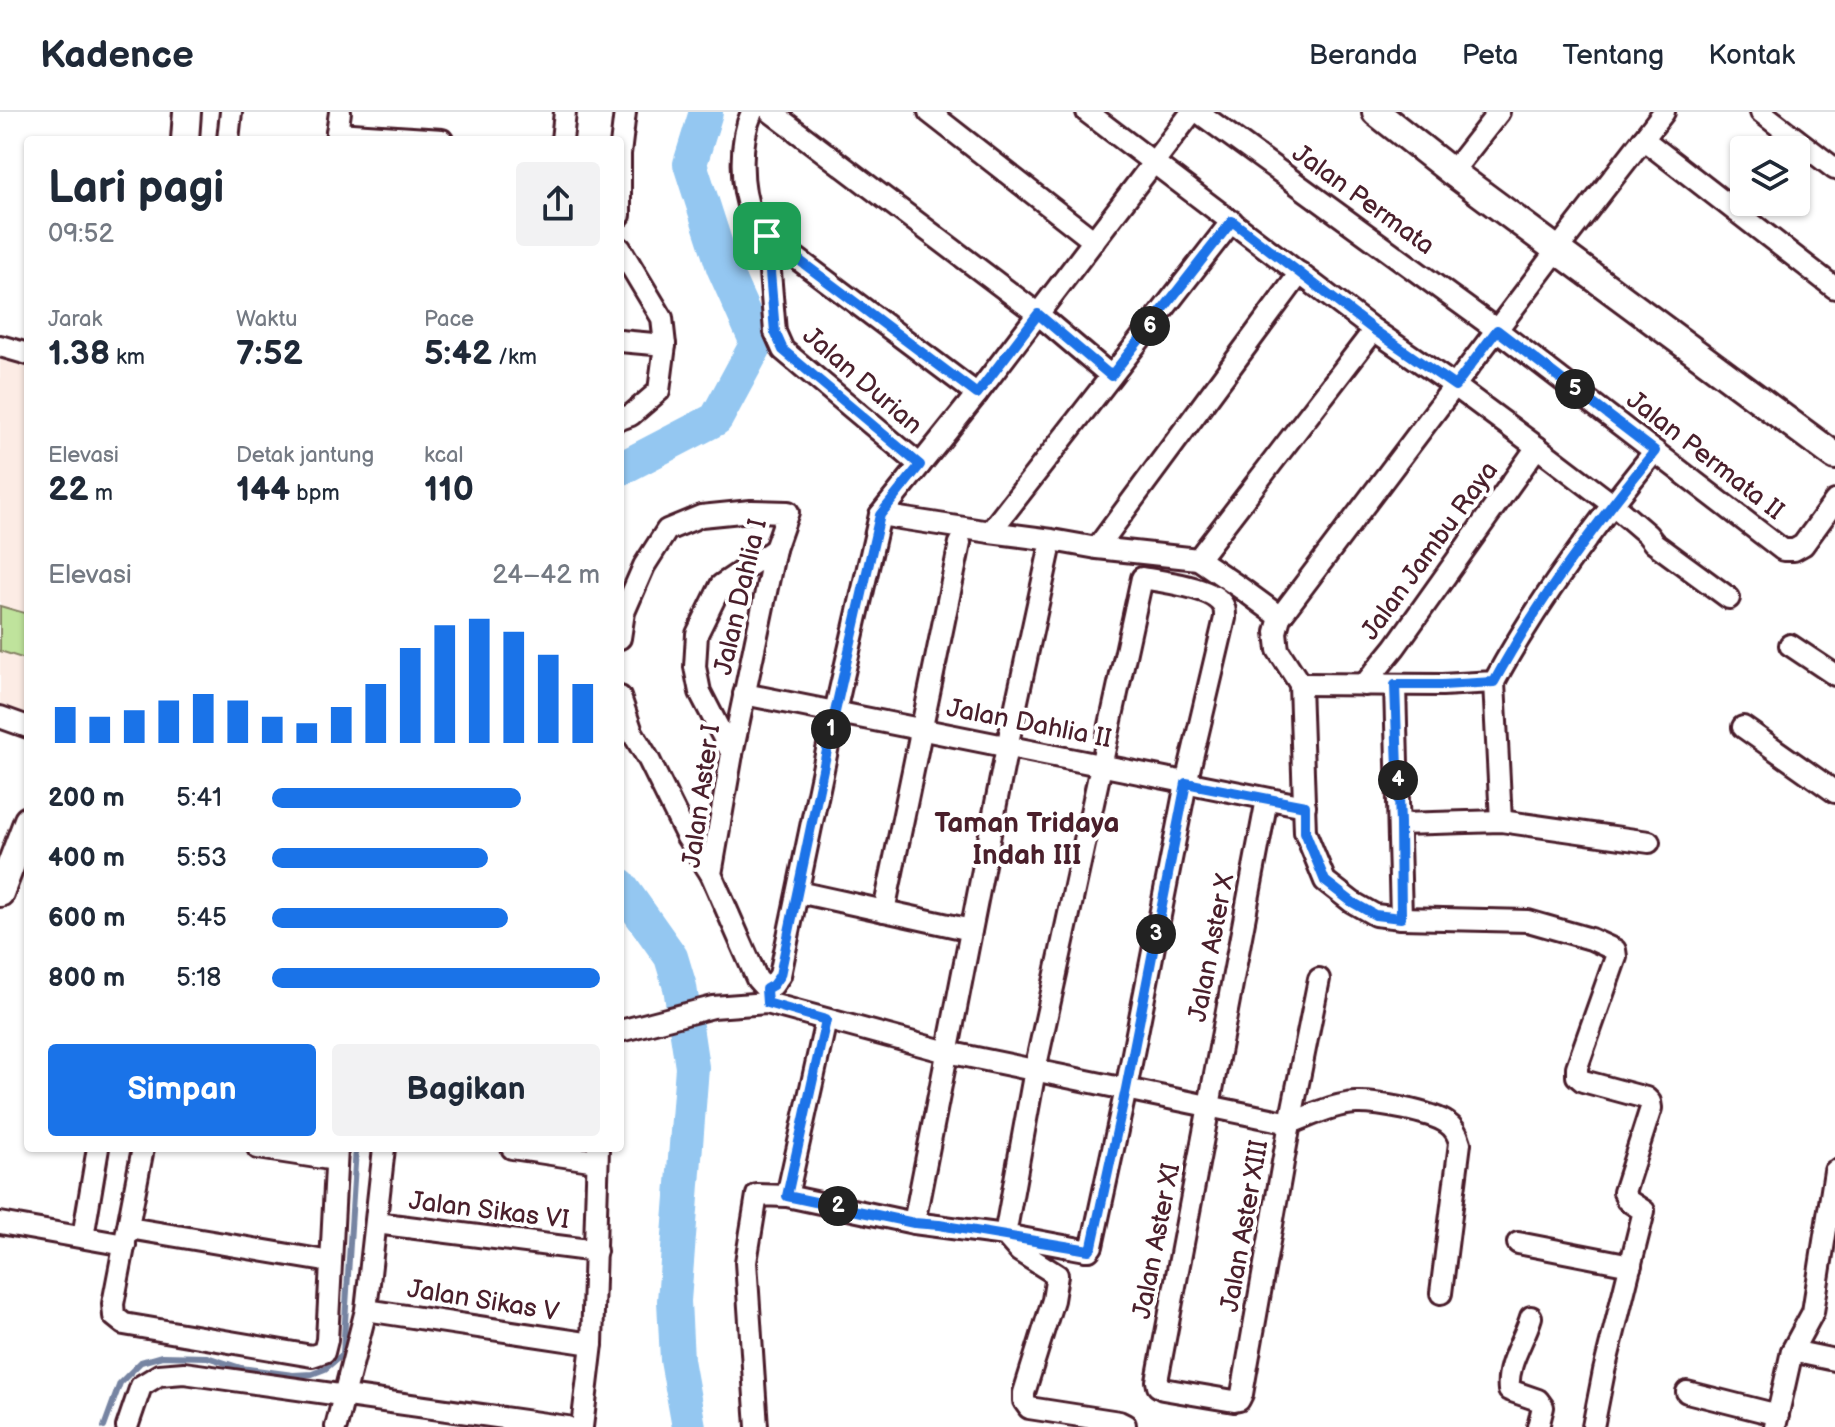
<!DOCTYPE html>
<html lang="id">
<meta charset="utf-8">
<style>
body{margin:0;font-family:"Balsamiq Sans",sans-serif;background:#f2f2f3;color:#1f2937;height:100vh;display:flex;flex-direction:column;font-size:30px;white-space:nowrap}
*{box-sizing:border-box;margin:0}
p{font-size:26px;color:#747a83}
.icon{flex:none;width:44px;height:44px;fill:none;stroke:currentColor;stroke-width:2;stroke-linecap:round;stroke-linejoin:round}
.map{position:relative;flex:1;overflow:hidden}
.drawer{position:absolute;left:24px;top:24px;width:600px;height:1016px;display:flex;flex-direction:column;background:#fff;border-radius:8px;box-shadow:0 2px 6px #0004}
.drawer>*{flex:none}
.controls{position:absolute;left:1730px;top:24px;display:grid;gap:16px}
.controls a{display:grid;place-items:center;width:80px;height:80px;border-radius:8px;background:#fff;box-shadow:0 2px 6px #0004;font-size:40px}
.pin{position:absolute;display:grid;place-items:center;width:68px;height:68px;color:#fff;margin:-34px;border-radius:16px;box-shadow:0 4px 12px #0006}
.km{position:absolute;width:40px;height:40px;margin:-20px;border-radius:50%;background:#222;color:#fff;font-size:22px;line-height:40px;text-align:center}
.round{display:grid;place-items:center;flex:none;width:84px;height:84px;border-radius:8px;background:#f2f2f3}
.head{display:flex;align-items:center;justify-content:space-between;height:136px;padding:0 24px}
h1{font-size:44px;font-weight:700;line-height:60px}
.figures{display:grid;grid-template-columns:repeat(3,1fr);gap:12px;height:136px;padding:8px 24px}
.figures div{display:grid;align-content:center}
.figures b{font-size:34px;font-weight:700}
.figures small{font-size:22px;font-weight:400}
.figures p{font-size:22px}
.chart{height:224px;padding:16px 24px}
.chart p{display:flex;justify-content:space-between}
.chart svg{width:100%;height:144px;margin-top:8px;stroke:#1a73e8;stroke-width:6}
.cta{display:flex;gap:16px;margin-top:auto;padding:16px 24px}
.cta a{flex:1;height:92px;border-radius:8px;background:#1a73e8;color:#fff;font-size:32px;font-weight:700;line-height:92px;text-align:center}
.cta a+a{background:#f2f2f3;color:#1f2937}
ul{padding:0 24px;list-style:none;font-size:26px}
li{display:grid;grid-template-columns:128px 96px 1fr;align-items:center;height:60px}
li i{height:20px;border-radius:10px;background:#1a73e8}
header{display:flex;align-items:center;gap:48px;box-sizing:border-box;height:112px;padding:0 40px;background:#fff;border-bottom:2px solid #e0e1e3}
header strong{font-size:38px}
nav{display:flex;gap:44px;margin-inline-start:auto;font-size:28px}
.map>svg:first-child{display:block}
</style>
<header>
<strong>Kadence</strong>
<nav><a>Beranda</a><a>Peta</a><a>Tentang</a><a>Kontak</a></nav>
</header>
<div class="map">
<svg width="1835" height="1315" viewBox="0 0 1835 1315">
<rect width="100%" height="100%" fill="#fff"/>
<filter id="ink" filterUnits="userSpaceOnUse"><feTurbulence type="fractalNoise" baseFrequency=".0125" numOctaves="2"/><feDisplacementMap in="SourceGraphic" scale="16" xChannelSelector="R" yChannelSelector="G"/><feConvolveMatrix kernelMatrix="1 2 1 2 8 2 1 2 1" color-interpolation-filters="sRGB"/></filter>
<g filter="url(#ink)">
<polygon fill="#fcece5" points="0,239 28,246 28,613 0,603"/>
<polygon fill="#bfe39c" stroke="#848164" stroke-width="2" points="0,494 28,502 28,548 0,539"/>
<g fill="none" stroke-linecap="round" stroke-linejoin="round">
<polyline stroke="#7684a2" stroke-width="6" points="104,1315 120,1271 141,1250 162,1244 207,1245 241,1256 293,1263 312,1262 325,1257 343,1242 356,1036"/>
<g stroke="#94c7f1" stroke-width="34">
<polyline points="620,357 716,307 757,231 723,155 690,52 706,0"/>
<polyline points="620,773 671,845 680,875 692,955 674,1189 677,1248 689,1315"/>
</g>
<g stroke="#4a1f2b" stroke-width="26">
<g id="minor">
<path d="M752,0C739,29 740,76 752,105C755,112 762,118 767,124L977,282"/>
<polyline points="771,0 1038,202 1111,264"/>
<polyline points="929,0 1094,129"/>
<polyline points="1087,0 1374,218 1455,274 1537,335 1612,392 1647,422 1654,431 1729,486"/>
<polyline points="1198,0 1497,218 1783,438 1794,438 1803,433 1835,389"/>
<polyline points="1761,0 1835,57"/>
<polyline points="337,21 442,28"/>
<polyline points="1643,27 1835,176"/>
<polyline points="228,28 231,0"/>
<polyline points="336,28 340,0"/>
<polyline points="562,28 565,0"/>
<polyline points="1452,60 1499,0"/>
<polyline points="620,103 620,42 625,0"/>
<polyline points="767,124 775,220 783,238 920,353"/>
<polyline points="620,136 662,206 665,233 659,279 631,303 620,307"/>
<polyline points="620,229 665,233"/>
<polyline points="0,234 28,242"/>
<polyline points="880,403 990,420 1052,428 1097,436 1198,447 1242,477 1280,505 1276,520 1278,538 1300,572 1305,720 1325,769 1352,790 1375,803 1401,806 1528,809 1591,827 1615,838 1616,845 1577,955 1577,964 1583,969 1646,986 1650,990 1651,996 1624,1080 1627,1088 1644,1099 1604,1259 1593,1315"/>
<polyline points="990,420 1232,109"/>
<polyline points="1097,436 1300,161"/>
<path d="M1049,441L1007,635L914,1111L1005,1123L1085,1138H1089L1092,1134L1126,977L1186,671L1225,506C1225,499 1225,494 1220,489C1208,475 1160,469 1142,466L1035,958L1005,1123L1019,1139L1057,1163L1053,1188L1024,1281V1289L1029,1296L1119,1310L1125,1313V1315"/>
<polyline points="1198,447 1374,218"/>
<polyline points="1280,505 1557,138 1664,0"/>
<polyline points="620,526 624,500 644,454 667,418 701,404 751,399 788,400 775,437 732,642 711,762 757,867 766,877"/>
<polyline points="1790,533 1835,563"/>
<polyline points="1494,570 1501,709"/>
<path d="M1300,572L1442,573L1494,570C1538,488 1597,411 1655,339"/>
<polyline points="1364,573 1395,535 1537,335"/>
<polyline points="1395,573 1401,806"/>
<polyline points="744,582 1305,694"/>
<polyline points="620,585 632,620 649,648 687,725 711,762"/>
<polyline points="0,605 28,615"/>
<polyline points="1743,615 1835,680"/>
<polyline points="732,642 700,580 695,555 697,522 721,473 775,437"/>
<polyline points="1267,687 1157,1269 1158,1274 1163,1277 1234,1289 1239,1288 1242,1282 1290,1011 1319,867"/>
<polyline points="1400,712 1501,709 1649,730"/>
<polyline points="798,780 971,818"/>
<polyline points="884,799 960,431"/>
<polyline points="766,877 773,873 780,863 835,600 880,403 977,282 1192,0"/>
<path d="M620,919L713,895L767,891L947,940L1290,1011C1310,1004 1334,992 1356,991C1375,990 1432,1000 1447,1011C1455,1016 1458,1023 1460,1031L1441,1181"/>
<polyline points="143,1036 113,1192 114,1204 124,1212 312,1244 324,1240 327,1228 337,1036"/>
<polyline points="258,1036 336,1048"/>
<polyline points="512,1036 597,1049"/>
<polyline points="787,1084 826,908"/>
<polyline points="0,1111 125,1133"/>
<polyline points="376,1111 596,1139"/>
<polyline points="129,1116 331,1150"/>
<polyline points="83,1125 98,1036"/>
<polyline points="1518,1131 1631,1153"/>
<polyline points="366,1198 592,1232"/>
<path d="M1531,1205C1524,1229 1506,1252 1509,1278L1538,1288L1543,1295L1538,1315"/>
<polyline points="1792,1239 1813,1200 1835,1059"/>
<polyline points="1687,1280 1778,1303"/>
<polyline points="127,1315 141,1274 159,1263 184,1261 567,1315"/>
<polyline points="336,1315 366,1198 384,1036"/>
<polyline points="582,1315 592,1232 598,1036"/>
<polyline points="757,1315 746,1150 757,1083 787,1084 914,1111"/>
<polyline points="1775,1315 1792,1239 1835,1248"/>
</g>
</g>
<g stroke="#4a1f2b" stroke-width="32">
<g id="tertiary">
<polyline points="1376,0 1452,60 1835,344"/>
<polyline points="185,28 187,0"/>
<polyline points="0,781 28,708"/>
</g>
</g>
<use href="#minor" stroke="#fff" stroke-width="20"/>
<use href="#tertiary" stroke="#fff" stroke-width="26"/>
</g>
</g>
<g fill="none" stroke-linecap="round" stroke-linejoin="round" filter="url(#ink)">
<g stroke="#fff" stroke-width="16">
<path id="route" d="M1232,109L1374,218L1455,274L1497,218L1655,339C1596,412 1538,488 1494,570L1442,573H1395L1400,712L1401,806L1375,803L1352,790L1325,769L1305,720V694L1186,671L1126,977L1092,1134L1089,1138L939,1113L914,1111L787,1084L826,908L767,891L766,877L773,873L780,863L835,600L880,403L920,353L783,238L775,220L767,124L977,282L1038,202L1111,264Z"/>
</g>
<use href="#route" stroke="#1a73e8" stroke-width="10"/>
</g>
<g text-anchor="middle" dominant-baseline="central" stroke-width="8" stroke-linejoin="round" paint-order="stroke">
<g font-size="26" fill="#4a1f2b" stroke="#fff">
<text transform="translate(1363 88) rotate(36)">Jalan Permata</text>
<text transform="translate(862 269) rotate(41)">Jalan Durian</text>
<text transform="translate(1705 344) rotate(38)">Jalan Permata II</text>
<text transform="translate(1430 439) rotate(-54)">Jalan Jambu Raya</text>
<text transform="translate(741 485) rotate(-77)">Jalan Dahlia I</text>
<text transform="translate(1029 612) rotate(11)">Jalan Dahlia II</text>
<text transform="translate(702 684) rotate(-82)">Jalan Aster I</text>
<text transform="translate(1212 836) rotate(-79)">Jalan Aster X</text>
<text transform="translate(489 1099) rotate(7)">Jalan Sikas VI</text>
<text transform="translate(1245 1114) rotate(-80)">Jalan Aster XIII</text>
<text transform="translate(1157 1129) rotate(-79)">Jalan Aster XI</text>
<text transform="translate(483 1189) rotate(9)">Jalan Sikas V</text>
</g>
<g font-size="28" font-weight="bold" fill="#4a1f2b" stroke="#fff">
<text x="1027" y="711">Taman Tridaya<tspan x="1027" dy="32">Indah III</tspan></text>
</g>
</g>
</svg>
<div class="controls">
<a><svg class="icon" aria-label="layers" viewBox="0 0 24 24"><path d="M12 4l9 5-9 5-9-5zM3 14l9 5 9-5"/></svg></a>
</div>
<div class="pin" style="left:767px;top:124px;background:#1e9e55"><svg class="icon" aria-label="arrive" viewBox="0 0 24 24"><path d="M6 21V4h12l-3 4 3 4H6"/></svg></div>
<b class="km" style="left:831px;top:617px">1</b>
<b class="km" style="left:838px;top:1094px">2</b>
<b class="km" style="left:1156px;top:822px">3</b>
<b class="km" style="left:1398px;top:668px">4</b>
<b class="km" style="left:1575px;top:277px">5</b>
<b class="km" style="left:1150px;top:214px">6</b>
<section class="drawer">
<div class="head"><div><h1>Lari pagi</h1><p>09:52</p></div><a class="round"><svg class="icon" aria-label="share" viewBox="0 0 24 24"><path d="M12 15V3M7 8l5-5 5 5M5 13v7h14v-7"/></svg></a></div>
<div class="figures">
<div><p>Jarak</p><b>1.38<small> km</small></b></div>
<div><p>Waktu</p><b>7:52</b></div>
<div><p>Pace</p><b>5:42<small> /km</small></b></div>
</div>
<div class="figures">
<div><p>Elevasi</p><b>22<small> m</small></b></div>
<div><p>Detak jantung</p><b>144<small> bpm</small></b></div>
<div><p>kcal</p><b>110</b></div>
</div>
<div class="chart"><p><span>Elevasi</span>24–42 m</p>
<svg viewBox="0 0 160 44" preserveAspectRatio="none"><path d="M5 44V33M15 44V36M25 44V34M35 44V31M45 44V29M55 44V31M65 44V36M75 44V38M85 44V33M95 44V26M105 44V15M115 44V8M125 44V6M135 44V10M145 44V17M155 44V26"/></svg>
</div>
<ul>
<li><b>200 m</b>5:41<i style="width:76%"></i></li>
<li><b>400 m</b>5:53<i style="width:66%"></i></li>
<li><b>600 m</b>5:45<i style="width:72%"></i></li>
<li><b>800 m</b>5:18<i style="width:100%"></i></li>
</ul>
<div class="cta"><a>Simpan</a><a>Bagikan</a></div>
</section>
</div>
